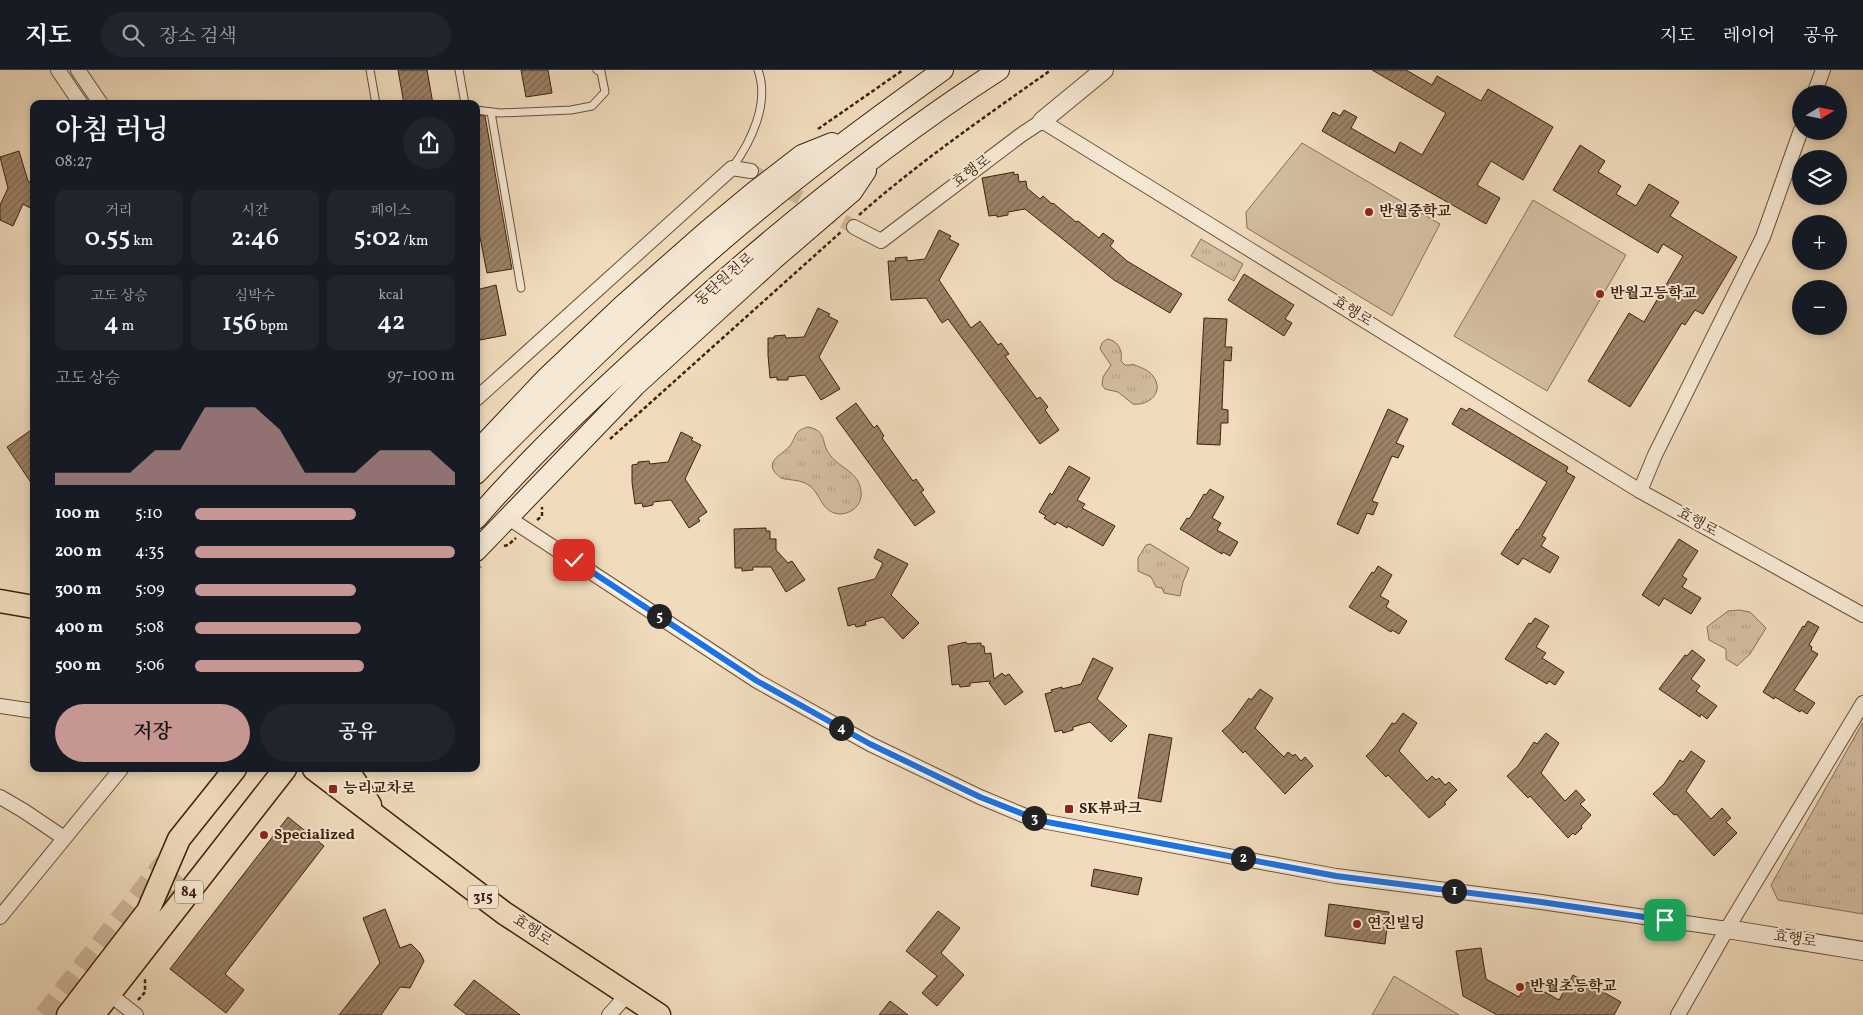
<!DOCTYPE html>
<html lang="ko">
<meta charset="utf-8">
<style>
body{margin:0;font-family:Vollkorn,"Noto Serif KR",serif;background:#20242c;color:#f1f3f6;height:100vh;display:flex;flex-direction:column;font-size:19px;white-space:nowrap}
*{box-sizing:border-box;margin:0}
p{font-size:16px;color:#9ea1a6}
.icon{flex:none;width:28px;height:28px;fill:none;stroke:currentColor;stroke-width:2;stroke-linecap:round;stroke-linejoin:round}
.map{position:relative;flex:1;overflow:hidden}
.side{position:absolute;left:30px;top:30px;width:450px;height:672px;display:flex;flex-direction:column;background:#171b24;border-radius:10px;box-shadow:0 2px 8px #0003}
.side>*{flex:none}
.needle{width:32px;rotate:80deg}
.fabs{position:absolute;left:1792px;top:15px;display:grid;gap:10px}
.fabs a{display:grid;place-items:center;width:55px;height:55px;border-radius:50%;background:#171b24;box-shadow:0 2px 8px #0003;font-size:25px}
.pin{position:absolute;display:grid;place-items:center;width:42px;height:42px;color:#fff;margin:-21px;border-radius:10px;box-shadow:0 2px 8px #0006}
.km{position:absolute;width:25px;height:25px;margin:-12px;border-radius:50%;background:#222;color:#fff;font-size:14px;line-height:25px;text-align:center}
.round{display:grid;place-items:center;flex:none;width:52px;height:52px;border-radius:26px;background:#20242c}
.overview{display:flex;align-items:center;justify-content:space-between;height:85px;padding:0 25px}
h1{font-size:28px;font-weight:600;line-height:38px}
.metrics{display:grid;grid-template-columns:repeat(3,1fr);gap:8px;height:85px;padding:5px 25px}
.metrics div{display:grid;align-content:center;border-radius:10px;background:#20242c;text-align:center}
.metrics b{font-size:25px;font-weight:600}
.metrics small{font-size:14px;font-weight:400}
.metrics p{font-size:14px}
.chart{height:140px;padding:10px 25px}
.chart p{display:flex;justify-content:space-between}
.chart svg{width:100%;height:90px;margin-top:5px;fill:#c59692;opacity:.7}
.button{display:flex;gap:10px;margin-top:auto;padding:10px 25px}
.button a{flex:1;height:58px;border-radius:30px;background:#c59692;color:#111;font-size:20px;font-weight:600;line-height:58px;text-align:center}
.button a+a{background:#20242c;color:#f1f3f6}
ul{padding:0 25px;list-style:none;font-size:16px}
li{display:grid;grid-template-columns:80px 60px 1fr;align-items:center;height:38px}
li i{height:12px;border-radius:6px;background:#c59692}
header{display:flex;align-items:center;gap:30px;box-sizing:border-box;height:70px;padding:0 25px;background:#171b24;border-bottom:1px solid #363941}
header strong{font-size:24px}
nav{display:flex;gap:28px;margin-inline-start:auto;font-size:18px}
.search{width:350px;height:45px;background:#20242c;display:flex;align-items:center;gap:12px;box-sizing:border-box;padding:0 18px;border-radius:28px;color:#9ea1a6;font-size:19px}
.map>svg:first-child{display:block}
</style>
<header>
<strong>지도</strong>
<div class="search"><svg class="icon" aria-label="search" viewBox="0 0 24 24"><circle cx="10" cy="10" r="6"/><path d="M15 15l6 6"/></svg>장소 검색</div>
<nav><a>지도</a><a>레이어</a><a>공유</a></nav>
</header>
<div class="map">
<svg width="1863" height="945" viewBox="0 0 1863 945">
<defs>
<pattern id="park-tufts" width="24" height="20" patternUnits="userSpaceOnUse" patternTransform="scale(1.25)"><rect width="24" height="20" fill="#d2bc9f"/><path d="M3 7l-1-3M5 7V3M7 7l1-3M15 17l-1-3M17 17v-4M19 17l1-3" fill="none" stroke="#b6a188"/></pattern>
<pattern id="building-hatch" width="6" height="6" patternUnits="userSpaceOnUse" patternTransform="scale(1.25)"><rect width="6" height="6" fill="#9c8268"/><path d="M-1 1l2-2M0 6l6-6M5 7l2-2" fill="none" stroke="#816a54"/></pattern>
</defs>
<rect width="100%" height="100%" fill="#f0dcbd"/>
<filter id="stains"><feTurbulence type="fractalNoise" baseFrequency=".004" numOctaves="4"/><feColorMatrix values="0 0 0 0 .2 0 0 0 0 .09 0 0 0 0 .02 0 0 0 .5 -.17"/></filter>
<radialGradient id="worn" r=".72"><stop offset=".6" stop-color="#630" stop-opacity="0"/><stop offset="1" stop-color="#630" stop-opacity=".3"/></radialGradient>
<g fill="url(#park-tufts)" stroke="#8a6e56">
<polygon points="1201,169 1243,194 1234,211 1191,186"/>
<path d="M1107,269C1118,270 1123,281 1121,291L1125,295H1131L1132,294C1139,297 1148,299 1153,306C1165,322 1149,336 1133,334L1118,322L1105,319L1102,315L1103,307L1111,295L1100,279L1102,273Z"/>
<path d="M808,357C828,361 820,372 830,385C839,398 860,402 861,422C862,428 859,435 854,439C850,442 845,444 840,444C822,443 821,425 810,416C801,409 791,411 781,408C761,393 780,386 789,377C797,367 793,361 808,357Z"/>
<polygon points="1150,474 1189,498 1183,512 1180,526 1164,523 1162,518 1156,517 1151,507 1138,501 1138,488 1146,475"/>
<polygon points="1739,540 1750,542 1766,558 1750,584 1737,596 1726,589 1726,579 1709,570 1707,557 1728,541"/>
<polygon points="1863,652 1863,844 1778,830 1771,815"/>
</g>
<g fill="#d2bc9f" stroke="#8a6e56">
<polygon points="1302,73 1440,154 1392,246 1247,158 1246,142"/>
<polygon points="1533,130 1626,185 1547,321 1454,266"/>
<polygon points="1394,906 1459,945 1372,945"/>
</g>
<g fill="url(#building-hatch)" stroke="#41210c">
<polygon points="398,0 427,0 433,34 404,34"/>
<polygon points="521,0 548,0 552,23 526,27"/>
<polygon points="1372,0 1406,0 1432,15 1437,6 1481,31 1488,19 1553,57 1523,110 1491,91 1477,115 1500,128 1486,154 1322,61 1333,42 1340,46 1344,40 1357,47 1351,58 1395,83 1400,72 1422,85 1446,43"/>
<polygon points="476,45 485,46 512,199 487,203 476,147"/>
<polygon points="1580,75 1605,91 1598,102 1621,116 1616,124 1636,136 1649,114 1679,132 1670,146 1737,187 1703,244 1695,240 1685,255 1682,253 1630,337 1588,311 1629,243 1644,252 1683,186 1663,174 1658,183 1553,120"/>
<polygon points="19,81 28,111 34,114 34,140 23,134 13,156 0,150 0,135 8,118 0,87"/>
<polygon points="1014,102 1014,105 1018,104 1019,112 1026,111 1027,118 1040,129 1043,126 1052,134 1053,133 1076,152 1078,151 1099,168 1103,163 1114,171 1110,176 1127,191 1182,224 1170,243 1114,210 1025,139 1008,142 1008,145 997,147 997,145 989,146 982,108"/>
<polygon points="939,160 951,166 949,169 959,174 939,210 971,258 980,251 998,275 1001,273 1009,284 1005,286 1037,329 1040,327 1048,337 1045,340 1059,360 1040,374 948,249 942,253 926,228 891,230 888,191 896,191 895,188 907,187 907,191 925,189"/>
<polygon points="1244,204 1294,235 1285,249 1292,253 1284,266 1228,230"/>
<polygon points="496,215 506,265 480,270 476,253 476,220"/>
<polygon points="818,238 830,244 828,246 838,251 819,287 840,319 821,330 805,305 788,307 788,310 777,310 777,307 770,308 768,285 768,268 774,268 774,266 785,265 786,268 804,267"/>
<polygon points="1204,248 1227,249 1225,277 1232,277 1231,291 1224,290 1222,339 1228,340 1228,353 1221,353 1220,375 1197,374"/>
<polygon points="856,333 874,358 877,355 884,366 882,368 913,411 916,409 924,420 921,422 935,442 915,456 836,348"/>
<polygon points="1461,338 1467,341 1469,338 1568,397 1566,402 1575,407 1542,466 1546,468 1541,476 1559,487 1550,503 1523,488 1518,495 1501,484 1517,459 1518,460 1547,412 1452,354"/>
<polygon points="1388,339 1408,349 1396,373 1404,376 1398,388 1392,386 1372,431 1378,433 1373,445 1367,443 1358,464 1337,454"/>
<polygon points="34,358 34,417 7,377"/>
<polygon points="681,362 693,368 691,370 701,375 685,409 707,442 698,448 700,451 689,458 671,430 653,432 653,435 643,437 642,433 635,434 632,412 632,395 638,394 638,392 649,391 650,394 668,392"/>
<polygon points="1069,396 1090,408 1077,430 1085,434 1082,438 1115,456 1103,476 1068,456 1067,458 1057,452 1055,455 1044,448 1046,446 1039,442 1050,423 1052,425"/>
<polygon points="1210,419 1224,427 1212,448 1221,453 1217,460 1238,472 1230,486 1223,482 1222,484 1180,459 1187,448 1189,449 1193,443 1204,424 1206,425"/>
<polygon points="766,458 766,461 770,461 770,469 776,469 776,480 788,493 792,491 805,510 786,522 771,497 753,497 753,500 742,501 742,498 735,498 734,459"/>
<polygon points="1679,469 1698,481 1682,506 1687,509 1682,517 1701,528 1691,544 1664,528 1659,536 1642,525"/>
<polygon points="878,479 908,494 891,525 919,553 903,569 883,547 865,552 866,555 856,557 855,554 848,556 838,518 875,509 883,493 874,488"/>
<polygon points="1378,496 1392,505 1380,526 1389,531 1386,537 1407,551 1399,564 1392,560 1391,562 1349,537 1372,502 1374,503"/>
<polygon points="1535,548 1549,556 1536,577 1546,583 1542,588 1564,602 1555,615 1549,611 1547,614 1505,589 1529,553 1531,554"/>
<polygon points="1808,551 1819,557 1809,575 1812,577 1811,580 1818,584 1794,620 1815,633 1807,644 1801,640 1800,642 1775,627 1774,629 1763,622 1803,556 1804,557"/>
<polygon points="966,572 967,574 981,573 981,576 984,576 985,584 991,583 994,609 1002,603 1005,606 1009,604 1023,622 1005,635 989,613 991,611 970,613 970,616 960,617 959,614 952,615 948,576"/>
<polygon points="1692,580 1705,590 1691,609 1700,616 1696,621 1717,636 1707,649 1701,644 1700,647 1659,619 1685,585 1687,586"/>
<polygon points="1093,588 1113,598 1097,629 1127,656 1111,672 1090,652 1073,657 1073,660 1063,663 1062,660 1055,662 1045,624 1052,622 1051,620 1062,617 1062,619 1081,614"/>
<polygon points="1260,619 1273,628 1255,658 1284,687 1288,682 1293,686 1295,684 1301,691 1305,687 1313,696 1285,724 1245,681 1243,683 1222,661 1231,653 1249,628 1251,630"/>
<polygon points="1403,643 1417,653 1399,681 1427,711 1432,706 1436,710 1439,708 1445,715 1449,712 1457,720 1444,733 1446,734 1429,748 1388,705 1386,707 1366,686 1375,677 1392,653 1395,654"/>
<polygon points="1546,663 1559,673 1541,703 1565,731 1576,720 1585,730 1580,734 1591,745 1581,756 1582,758 1575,765 1573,763 1568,768 1530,726 1528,728 1507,706 1518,696 1534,672 1537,674"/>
<polygon points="1149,664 1172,668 1161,732 1138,728"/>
<polygon points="1691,681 1705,691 1686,721 1711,749 1722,738 1731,748 1726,752 1737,763 1714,786 1676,744 1674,745 1653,724 1664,714 1680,690 1683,692"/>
<polygon points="288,747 324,776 225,904 244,920 226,943 170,899"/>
<polygon points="1094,799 1142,808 1138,825 1091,816"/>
<polygon points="1329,834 1389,842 1385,874 1325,866"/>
<polygon points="385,839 400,878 411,874 420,883 424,891 410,918 400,917 381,945 339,945 380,893 363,848"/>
<polygon points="938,841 960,858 941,883 964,905 937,936 922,923 937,906 906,881"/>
<polygon points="1481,878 1486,909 1519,927 1527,912 1559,930 1573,905 1621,932 1614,945 1497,945 1463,926 1456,881"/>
<polygon points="474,910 520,945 467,945 454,935"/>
<polygon points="890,931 908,945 879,945"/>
</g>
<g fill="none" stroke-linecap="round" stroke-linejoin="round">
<polyline stroke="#cdb79a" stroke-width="14" stroke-dasharray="14 7" stroke-linecap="butt" points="751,101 854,157"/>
<g stroke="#cdb79a" stroke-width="20" stroke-dasharray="20 10" stroke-linecap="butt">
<polyline points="143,861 185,810"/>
<polyline points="44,945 164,793"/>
</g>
<g stroke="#6d5038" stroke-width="9">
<g id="service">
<polyline points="370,0 376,34"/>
<polyline points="459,0 465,34"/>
<polyline points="476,40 500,43 571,40 592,36 605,22 601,2 597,0"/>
<polyline points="491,42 521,218"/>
<path d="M732,98C751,72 770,33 758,0"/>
</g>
</g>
<g stroke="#6d5038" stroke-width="16">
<g id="minor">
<polyline points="58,0 81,34"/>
<polyline points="78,0 101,34"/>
<polyline points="1814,24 1823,0"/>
<polyline points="854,157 881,171 1021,65 1042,51 1640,421 1863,545"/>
<polyline points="476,329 732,98 751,101"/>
<polyline points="1640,421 1655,385 1763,167 1801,60"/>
<polyline points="507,447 757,611 870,674 980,727 1023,745 1047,752 1336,806 1541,832 1727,859"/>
<polyline points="0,636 34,641"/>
<polyline points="0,727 24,741 64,768"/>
<polyline points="0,847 121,699"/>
<polyline points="103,919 136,945"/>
<polyline points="609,945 627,925"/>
<polyline points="1678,945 1727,859 1863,633"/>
</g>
</g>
<g stroke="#6d5038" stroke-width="20">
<g id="tertiary">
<polyline points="1042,51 1104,0"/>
<polyline points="1727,859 1863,881"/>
</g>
</g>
<g stroke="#41210c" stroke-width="22">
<g id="secondary">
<polyline points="476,382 545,309 623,235 707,161 754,122 802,85 832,73"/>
<path d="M476,404C566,313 658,223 757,141C817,91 880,45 943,0"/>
<path d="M476,449C536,380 604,317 672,256C775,163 882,75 999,0"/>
<polyline points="476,481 635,316 773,190 852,122 866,101"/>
</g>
</g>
<g stroke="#41210c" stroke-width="25">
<g id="primary">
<polyline points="0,531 34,537"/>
<polyline points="314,699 504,843 659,945"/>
<polyline points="347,699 370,735"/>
<polyline points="68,945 148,841 179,769 235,699"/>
<polyline points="93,945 285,699"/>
</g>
</g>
<g stroke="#41210c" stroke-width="2.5" stroke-dasharray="4 2.5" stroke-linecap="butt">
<polyline points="818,59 903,0"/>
<path d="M859,145C919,92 986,46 1051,0"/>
<polyline points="610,369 842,161"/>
<polyline points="537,450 542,446 542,437"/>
<polyline points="504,476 508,475 516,468"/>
<polyline points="476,502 481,497"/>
<polyline points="138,930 145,922 145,909"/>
</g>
<use href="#service" stroke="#f5e8d4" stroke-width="7"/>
<use href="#minor" stroke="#f5e8d4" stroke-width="14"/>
<use href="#tertiary" stroke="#f5e8d4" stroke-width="18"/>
<use href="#secondary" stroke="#f5e8d4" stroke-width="20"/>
<use href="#primary" stroke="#f0dcbd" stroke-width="22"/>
</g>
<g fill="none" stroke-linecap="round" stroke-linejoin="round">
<g stroke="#fff" stroke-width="10">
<polyline id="route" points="574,490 757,611 870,674 980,727 1023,744 1047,752 1336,806 1541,832 1665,850"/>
</g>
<use href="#route" stroke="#1a73e8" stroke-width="6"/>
</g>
<g fill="#8f2418" stroke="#f5e8d4" stroke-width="2">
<circle cx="1369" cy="142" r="5"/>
<circle cx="1600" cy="224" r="5"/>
<rect x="328" y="714" width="10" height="10" rx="2.5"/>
<rect x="1064" y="734" width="10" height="10" rx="2.5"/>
<circle cx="264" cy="765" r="5"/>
<circle cx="1357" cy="854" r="5"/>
<circle cx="1520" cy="917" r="5"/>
</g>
<g text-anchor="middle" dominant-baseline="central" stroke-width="4" stroke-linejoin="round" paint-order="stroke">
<g fill="#f5e8d4" stroke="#775d48" stroke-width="1">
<rect x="175" y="810.5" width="28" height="23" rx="4"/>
<rect x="468" y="815.5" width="30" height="23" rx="4"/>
</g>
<g font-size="14" font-weight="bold" fill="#41210c">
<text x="189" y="822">84</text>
<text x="483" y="827">315</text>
</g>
<g font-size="15" fill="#41210c" stroke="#f5e8d4">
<text transform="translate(972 102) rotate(-37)">효행로</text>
<text transform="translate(725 210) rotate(-41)">동탄원천로</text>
<text transform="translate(1352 242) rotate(32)">효행로</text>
<text transform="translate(1697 453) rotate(29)">효행로</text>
<text transform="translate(532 861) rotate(34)">효행로</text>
<text transform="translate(1795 870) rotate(9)">효행로</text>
</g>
<g font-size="15" font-weight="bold" fill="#41210c" stroke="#f5e8d4" text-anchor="start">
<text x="1379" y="142">반월중학교</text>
<text x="1610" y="224">반월고등학교</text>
<text x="343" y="719">능리교차로</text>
<text x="1079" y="739">SK뷰파크</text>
<text x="274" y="765">Specialized</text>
<text x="1367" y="854">연진빌딩</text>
<text x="1530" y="917">반월초등학교</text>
</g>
</g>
<rect width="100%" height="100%" filter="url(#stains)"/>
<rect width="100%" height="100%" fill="url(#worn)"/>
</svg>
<div class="fabs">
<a><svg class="needle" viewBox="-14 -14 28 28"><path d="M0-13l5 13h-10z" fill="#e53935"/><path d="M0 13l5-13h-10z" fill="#9ea1a6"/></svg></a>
<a><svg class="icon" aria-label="layers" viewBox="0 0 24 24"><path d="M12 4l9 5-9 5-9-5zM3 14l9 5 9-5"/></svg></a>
<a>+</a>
<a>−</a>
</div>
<div class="pin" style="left:1665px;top:850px;background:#1e9e55"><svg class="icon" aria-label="arrive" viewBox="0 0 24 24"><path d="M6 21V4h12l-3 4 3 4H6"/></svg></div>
<div class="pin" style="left:574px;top:490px;background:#d93025"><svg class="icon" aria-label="check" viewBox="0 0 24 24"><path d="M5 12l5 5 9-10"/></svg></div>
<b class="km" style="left:1454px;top:821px">1</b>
<b class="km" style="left:1243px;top:788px">2</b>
<b class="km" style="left:1034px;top:748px">3</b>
<b class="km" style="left:841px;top:658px">4</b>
<b class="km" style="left:659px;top:546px">5</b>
<section class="side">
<div class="overview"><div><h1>아침 러닝</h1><p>08:27</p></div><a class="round"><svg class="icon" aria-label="share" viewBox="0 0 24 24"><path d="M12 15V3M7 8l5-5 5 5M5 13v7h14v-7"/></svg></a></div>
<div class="metrics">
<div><p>거리</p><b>0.55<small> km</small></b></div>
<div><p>시간</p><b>2:46</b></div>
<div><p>페이스</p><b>5:02<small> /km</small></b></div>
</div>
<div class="metrics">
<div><p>고도 상승</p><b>4<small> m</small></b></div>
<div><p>심박수</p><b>156<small> bpm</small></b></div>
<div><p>kcal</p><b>42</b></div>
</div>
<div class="chart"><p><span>고도 상승</span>97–100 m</p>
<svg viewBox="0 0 160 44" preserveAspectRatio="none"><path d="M0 44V38L10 38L20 38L30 38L40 27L50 27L60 6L70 6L80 6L90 17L100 38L110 38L120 38L130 27L140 27L150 27L160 38V44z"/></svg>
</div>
<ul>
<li><b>100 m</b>5:10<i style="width:62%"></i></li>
<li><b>200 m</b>4:35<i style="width:100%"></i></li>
<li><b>300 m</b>5:09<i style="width:62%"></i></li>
<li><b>400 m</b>5:08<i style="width:64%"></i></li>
<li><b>500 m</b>5:06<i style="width:65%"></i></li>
</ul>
<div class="button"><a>저장</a><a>공유</a></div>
</section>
</div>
